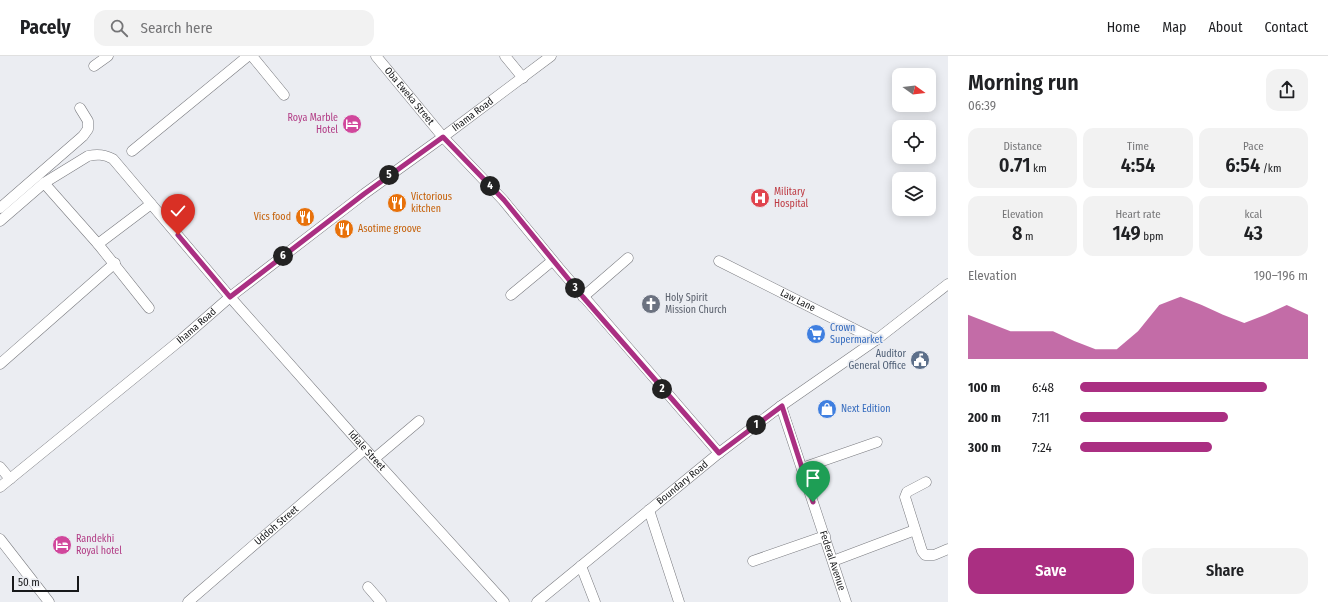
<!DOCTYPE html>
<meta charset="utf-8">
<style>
body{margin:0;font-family:"Fira Sans Condensed",sans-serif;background:#f2f2f2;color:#202124;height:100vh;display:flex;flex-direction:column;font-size:15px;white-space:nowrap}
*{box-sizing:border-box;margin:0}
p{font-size:13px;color:#757577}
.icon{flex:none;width:22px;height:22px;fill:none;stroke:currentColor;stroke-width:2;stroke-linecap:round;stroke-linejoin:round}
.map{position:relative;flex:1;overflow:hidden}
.sheet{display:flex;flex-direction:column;background:#fff;width:380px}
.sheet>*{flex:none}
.needle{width:26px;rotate:105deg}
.controls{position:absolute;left:892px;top:12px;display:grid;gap:8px}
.controls a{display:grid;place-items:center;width:44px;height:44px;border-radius:8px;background:#fff;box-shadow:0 2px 10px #0003;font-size:20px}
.scale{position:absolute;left:12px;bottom:10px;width:67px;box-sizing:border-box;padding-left:4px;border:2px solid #17181a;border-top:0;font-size:11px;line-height:14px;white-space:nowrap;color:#17181a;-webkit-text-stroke:3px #ebedf2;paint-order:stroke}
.pin{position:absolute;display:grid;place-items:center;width:34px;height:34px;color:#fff;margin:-41px -17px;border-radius:50% 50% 50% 0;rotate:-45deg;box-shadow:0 0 4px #0007}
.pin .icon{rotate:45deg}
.km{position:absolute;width:20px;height:20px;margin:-10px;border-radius:50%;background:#222;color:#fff;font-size:11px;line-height:20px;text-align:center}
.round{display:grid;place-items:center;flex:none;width:42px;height:42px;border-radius:12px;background:#f2f2f2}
.headline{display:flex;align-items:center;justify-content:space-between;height:68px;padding:0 20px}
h1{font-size:22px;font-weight:600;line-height:30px}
.figures{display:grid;grid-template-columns:repeat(3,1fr);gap:6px;height:68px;padding:4px 20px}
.figures div{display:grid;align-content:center;border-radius:10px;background:#f2f2f2;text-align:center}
.figures b{font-size:20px;font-weight:600}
.figures small{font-size:11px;font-weight:400}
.figures p{font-size:11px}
.chart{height:112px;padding:8px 20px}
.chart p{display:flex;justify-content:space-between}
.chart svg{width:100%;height:72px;margin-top:4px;fill:#aa2f82;opacity:.7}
.primary-button{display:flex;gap:8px;margin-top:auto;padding:8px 20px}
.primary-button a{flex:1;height:46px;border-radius:12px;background:#aa2f82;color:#fff;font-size:16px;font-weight:600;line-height:46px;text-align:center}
.primary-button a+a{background:#f2f2f2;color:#202124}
ul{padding:0 20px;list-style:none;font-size:13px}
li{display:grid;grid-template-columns:64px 48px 1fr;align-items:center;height:30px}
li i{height:10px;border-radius:5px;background:#aa2f82}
header{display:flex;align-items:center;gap:24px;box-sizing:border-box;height:56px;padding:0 20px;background:#fff;border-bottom:1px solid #e0e0e0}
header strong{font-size:19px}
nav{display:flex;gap:22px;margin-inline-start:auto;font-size:14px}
.search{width:280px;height:36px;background:#f2f2f2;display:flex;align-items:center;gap:10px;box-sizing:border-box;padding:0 14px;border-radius:12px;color:#757577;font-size:15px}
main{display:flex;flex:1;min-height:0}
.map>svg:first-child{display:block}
</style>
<header>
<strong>Pacely</strong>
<div class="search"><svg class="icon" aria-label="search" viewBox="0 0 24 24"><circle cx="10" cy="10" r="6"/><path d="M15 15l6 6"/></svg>Search here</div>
<nav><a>Home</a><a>Map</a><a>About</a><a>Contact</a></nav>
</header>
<main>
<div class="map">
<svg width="948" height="546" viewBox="0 0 948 546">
<rect width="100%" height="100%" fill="#ebedf2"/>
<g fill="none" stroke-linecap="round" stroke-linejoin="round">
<g stroke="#797a7f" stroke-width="11">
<g id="minor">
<polyline points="252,0 284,39"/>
<path id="s1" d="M376,0L443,81L503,144L559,212L719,397"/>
<polyline points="505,0 523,22"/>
<polyline points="94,10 108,0"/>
<polyline points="132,95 248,0"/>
<path id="s2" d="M44,127L88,100C97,98 104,98 113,103L230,241L365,393L504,546"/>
<polyline points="0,152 83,80 88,73 88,65 80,52"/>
<polyline points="0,165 44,127 98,188 149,252"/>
<polyline points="98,188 151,148"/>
<path id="s3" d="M719,205L876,284"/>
<polyline points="511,239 552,205"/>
<polyline points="583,241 628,202"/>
<polyline points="0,308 115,207"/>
<path id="s4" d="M781,350L846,546"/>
<polyline points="374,403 419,365"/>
<polyline points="0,411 10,423"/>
<polyline points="802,412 877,386"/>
<polyline points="926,426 907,436 905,441 922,495 925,499 934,499 948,493"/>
<path id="s5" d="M0,431L183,282L230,241L364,138L443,81L551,0"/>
<polyline points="649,454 679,546"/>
<polyline points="0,483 49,546"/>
<polyline points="753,505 825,480"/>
<polyline points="833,505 915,474"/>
<polyline points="581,510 595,546"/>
<polyline points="368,531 381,546"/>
<path id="s6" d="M188,546L365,393"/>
<path id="s7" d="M537,546L719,397L781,350L876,284L948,228"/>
</g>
</g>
<use href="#minor" stroke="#fff" stroke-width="10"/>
</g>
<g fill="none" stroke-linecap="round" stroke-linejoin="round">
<g stroke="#fff" stroke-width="8">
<polyline id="route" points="178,179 230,241 364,138 443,81 504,144 583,241 719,397 782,350 813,446"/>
</g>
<use href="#route" stroke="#aa2f82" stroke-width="5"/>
</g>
<defs>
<g id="hotel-disc" transform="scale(1)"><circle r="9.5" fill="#d1479c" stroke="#ebedf2"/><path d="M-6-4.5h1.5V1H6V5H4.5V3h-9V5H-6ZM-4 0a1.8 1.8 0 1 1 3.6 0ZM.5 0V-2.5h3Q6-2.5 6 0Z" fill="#fff"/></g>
<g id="hospital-disc" transform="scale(1)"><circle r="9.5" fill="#e0444e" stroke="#ebedf2"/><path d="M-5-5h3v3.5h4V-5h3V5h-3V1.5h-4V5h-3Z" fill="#fff"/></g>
<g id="restaurant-disc" transform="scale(1)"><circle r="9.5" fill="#e8710a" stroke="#ebedf2"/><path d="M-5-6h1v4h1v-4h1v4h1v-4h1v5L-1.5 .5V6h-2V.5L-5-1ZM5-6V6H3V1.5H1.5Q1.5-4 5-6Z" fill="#fff"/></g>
<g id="church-disc" transform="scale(1)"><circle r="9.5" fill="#6b7280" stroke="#ebedf2"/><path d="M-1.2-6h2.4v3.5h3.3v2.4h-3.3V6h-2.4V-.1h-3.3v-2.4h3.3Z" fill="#fff"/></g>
<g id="supermarket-disc" transform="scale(1)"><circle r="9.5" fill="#3f7fe0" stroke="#ebedf2"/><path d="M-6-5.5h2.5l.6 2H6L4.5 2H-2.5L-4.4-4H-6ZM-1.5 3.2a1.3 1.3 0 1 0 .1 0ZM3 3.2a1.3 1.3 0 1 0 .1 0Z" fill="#fff"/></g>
<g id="civic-disc" transform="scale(1)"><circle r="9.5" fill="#5c6f8a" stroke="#ebedf2"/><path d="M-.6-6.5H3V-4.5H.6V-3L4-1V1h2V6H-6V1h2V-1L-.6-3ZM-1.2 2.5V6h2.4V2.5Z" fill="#fff"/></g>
<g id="shop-disc" transform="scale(1)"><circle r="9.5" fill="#3f7fe0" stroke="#ebedf2"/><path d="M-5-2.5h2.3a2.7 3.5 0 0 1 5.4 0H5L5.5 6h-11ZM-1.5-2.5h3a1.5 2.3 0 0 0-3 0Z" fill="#fff"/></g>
</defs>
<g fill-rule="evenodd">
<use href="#hotel-disc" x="352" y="68"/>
<use href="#hospital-disc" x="760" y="142"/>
<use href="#restaurant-disc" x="397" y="147"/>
<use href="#restaurant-disc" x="305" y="161"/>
<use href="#restaurant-disc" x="344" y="173"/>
<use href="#church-disc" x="651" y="248"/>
<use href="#supermarket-disc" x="816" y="278"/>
<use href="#civic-disc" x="920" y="304"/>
<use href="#shop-disc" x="827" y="353"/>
<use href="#hotel-disc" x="62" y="489"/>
</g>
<g text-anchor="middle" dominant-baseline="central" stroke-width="3.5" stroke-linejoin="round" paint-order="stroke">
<g font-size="10" fill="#17181a" stroke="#ebedf2">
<text stroke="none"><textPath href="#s1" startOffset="52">Oba Eweka Street</textPath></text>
<text stroke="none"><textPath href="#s5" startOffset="602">Ihama Road</textPath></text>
<text stroke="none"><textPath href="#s3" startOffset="88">Law Lane</textPath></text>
<text stroke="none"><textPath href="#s5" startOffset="254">Ihama Road</textPath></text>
<text stroke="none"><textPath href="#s2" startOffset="464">Idiale Street</textPath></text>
<text stroke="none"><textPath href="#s7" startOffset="188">Boundary Road</textPath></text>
<text stroke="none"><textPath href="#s6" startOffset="117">Uddoh Street</textPath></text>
<text stroke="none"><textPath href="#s4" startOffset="163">Federal Avenue</textPath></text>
</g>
<g font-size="10" fill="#b23c85" stroke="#ebedf2" text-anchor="end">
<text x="338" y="62">Roya Marble<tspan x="338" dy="12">Hotel</tspan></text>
<text x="76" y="483" text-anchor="start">Randekhi<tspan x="76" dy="12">Royal hotel</tspan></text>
</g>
<g font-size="10" fill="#be3a42" stroke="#ebedf2" text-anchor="start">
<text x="774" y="136">Military<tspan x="774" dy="12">Hospital</tspan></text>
</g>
<g font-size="10" fill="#c56008" stroke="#ebedf2" text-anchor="start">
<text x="411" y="141">Victorious<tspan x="411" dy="12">kitchen</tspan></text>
<text x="291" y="161" text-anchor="end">Vics food</text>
<text x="358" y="173">Asotime groove</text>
</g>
<g font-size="10" fill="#5b616d" stroke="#ebedf2" text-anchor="start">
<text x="665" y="242">Holy Spirit<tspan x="665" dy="12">Mission Church</tspan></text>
</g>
<g font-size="10" fill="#366cbe" stroke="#ebedf2" text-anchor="start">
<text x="830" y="272">Crown<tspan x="830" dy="12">Supermarket</tspan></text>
<text x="841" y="353">Next Edition</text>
</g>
<g font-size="10" fill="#4e5e75" stroke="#ebedf2" text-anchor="end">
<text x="906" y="298">Auditor<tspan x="906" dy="12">General Office</tspan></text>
</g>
</g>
</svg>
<div class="controls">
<a><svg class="needle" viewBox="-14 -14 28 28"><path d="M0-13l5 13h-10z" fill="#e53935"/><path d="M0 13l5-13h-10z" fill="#757577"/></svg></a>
<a><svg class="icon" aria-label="locate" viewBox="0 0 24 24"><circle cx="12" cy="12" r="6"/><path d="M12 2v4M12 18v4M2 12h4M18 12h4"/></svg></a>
<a><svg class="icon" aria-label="layers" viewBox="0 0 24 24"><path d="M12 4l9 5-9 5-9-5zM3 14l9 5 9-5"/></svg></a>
</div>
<div class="scale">50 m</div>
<div class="pin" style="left:813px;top:446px;background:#1e9e55"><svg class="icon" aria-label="arrive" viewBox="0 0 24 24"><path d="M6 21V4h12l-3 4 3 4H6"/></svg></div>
<div class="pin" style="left:178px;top:179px;background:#d93025"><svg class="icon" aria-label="check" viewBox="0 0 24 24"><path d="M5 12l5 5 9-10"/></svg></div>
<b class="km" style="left:756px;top:369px">1</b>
<b class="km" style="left:662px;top:333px">2</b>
<b class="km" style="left:575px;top:232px">3</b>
<b class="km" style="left:490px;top:130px">4</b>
<b class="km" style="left:389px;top:119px">5</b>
<b class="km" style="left:283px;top:200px">6</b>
</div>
<section class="sheet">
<div class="headline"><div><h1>Morning run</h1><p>06:39</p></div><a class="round"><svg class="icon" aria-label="share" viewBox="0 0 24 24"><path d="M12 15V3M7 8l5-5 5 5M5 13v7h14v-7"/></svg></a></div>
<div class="figures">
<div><p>Distance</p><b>0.71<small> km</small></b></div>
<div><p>Time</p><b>4:54</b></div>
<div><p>Pace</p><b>6:54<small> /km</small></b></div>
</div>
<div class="figures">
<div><p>Elevation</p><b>8<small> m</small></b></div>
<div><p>Heart rate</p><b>149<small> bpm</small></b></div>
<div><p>kcal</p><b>43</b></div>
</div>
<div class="chart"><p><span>Elevation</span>190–196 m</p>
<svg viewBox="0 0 160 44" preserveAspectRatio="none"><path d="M0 44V17L10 22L20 27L30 27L40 27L50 33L60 38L70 38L80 27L90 11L100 6L110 11L120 17L130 22L140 17L150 11L160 17V44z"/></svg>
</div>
<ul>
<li><b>100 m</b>6:48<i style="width:82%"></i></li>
<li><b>200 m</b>7:11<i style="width:65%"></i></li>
<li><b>300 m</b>7:24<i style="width:58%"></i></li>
</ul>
<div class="primary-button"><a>Save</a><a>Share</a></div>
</section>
</main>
